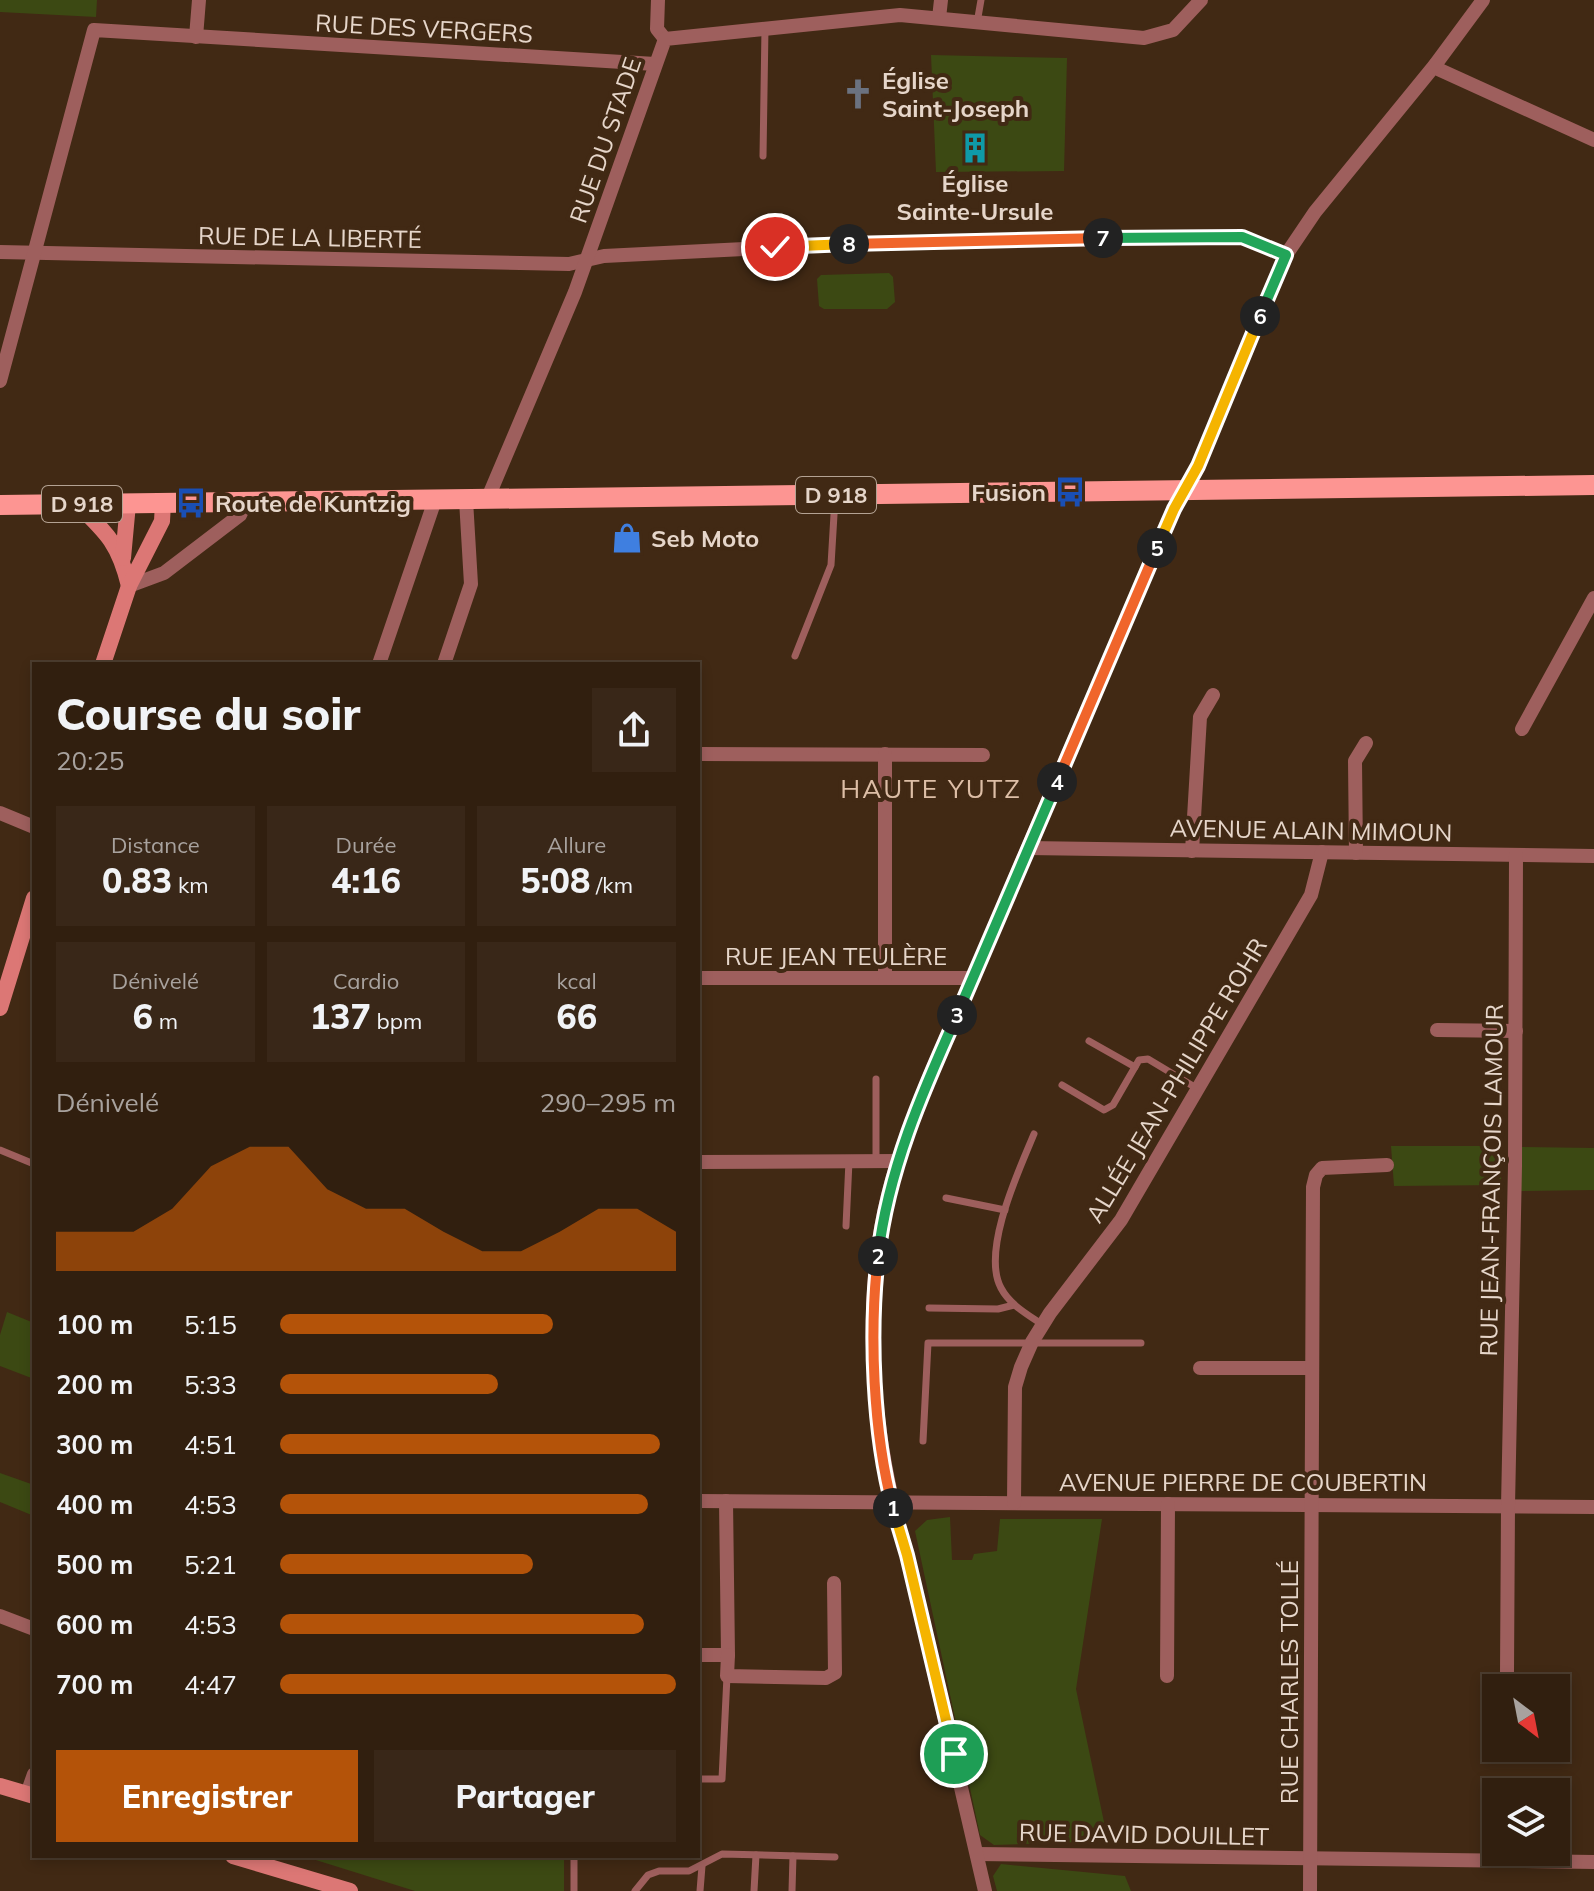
<!DOCTYPE html>
<html lang="fr">
<meta charset="utf-8">
<style>
body{margin:0;font-family:Mulish,sans-serif;background:#392718;color:#f1f3f6;height:100vh;display:flex;flex-direction:column;font-size:30px;white-space:nowrap}
*{box-sizing:border-box;margin:0}
p{font-size:26px;color:#a8a29e}
.icon{flex:none;width:44px;height:44px;fill:none;stroke:currentColor;stroke-width:2;stroke-linecap:round;stroke-linejoin:round}
.map{position:relative;flex:1;overflow:hidden}
.details{position:absolute;left:32px;top:662px;width:668px;height:1196px;display:flex;flex-direction:column;background:#311f0f;border-radius:0px;box-shadow:0 4px 12px #0003,0 0 0 2px #4c3d2f}
.details>*{flex:none}
.needle{width:52px;rotate:148deg}
.fabs{position:absolute;left:1482px;top:1674px;display:grid;gap:16px}
.fabs a{display:grid;place-items:center;width:88px;height:88px;border-radius:0px;background:#311f0f;box-shadow:0 4px 12px #0003,0 0 0 2px #4c3d2f;font-size:40px}
.pin{position:absolute;display:grid;place-items:center;width:68px;height:68px;color:#fff;margin:-34px;border:4px solid #fff;border-radius:50%;box-shadow:0 2px 8px #0007}
.km{position:absolute;width:40px;height:40px;margin:-20px;border-radius:50%;background:#222;color:#fff;font-size:22px;line-height:40px;text-align:center}
.round{display:grid;place-items:center;flex:none;width:84px;height:84px;border-radius:0px;background:#392718}
.overview{display:flex;align-items:center;justify-content:space-between;height:136px;padding:0 24px}
h1{font-size:44px;font-weight:800;line-height:60px}
.stats{display:grid;grid-template-columns:repeat(3,1fr);gap:12px;height:136px;padding:8px 24px}
.stats div{display:grid;align-content:center;border-radius:0px;background:#392718;text-align:center}
.stats b{font-size:34px;font-weight:800}
.stats small{font-size:22px;font-weight:400}
.stats p{font-size:22px}
.chart{height:224px;padding:16px 24px}
.chart p{display:flex;justify-content:space-between}
.chart svg{width:100%;height:144px;margin-top:8px;fill:#b45309;opacity:.7}
.action{display:flex;gap:16px;margin-top:auto;padding:16px 24px}
.action a{flex:1;height:92px;border-radius:0px;background:#b45309;color:#fff;font-size:32px;font-weight:800;line-height:92px;text-align:center}
.action a+a{background:#392718;color:#f1f3f6}
ul{padding:0 24px;list-style:none;font-size:26px}
li{display:grid;grid-template-columns:128px 96px 1fr;align-items:center;height:60px}
li i{height:20px;border-radius:10px;background:#b45309}
.map>svg:first-child{display:block}
</style>
<div class="map">
<svg width="1594" height="1891" viewBox="0 0 1594 1891">
<rect width="100%" height="100%" fill="#412914"/>
<g fill="#3c4913">
<polygon points="0,0 97,0 96,17 0,12"/>
<polygon points="931,55 1067,58 1064,171 936,172"/>
<polygon points="889,273 893,277 895,302 887,309 824,309 819,306 817,279 821,275"/>
<polygon points="1391,1146 1502,1146 1501,1185 1394,1186"/>
<polygon points="1520,1147 1594,1148 1594,1190 1519,1191"/>
<polygon points="7,1312 34,1323 34,1379 0,1366 0,1335"/>
<polygon points="0,1473 34,1485 34,1516 0,1502"/>
<polygon points="950,1517 952,1560 972,1560 974,1554 997,1551 1000,1519 1102,1519 1076,1689 1108,1841 994,1845 980,1835 915,1531 927,1520"/>
<polygon points="303,1856 564,1856 564,1891 415,1891"/>
<polygon points="1001,1864 1125,1876 1131,1891 997,1891 993,1876"/>
</g>
<g fill="none" stroke-linecap="round" stroke-linejoin="round">
<g stroke="#9e5f5d" stroke-width="7">
<polyline points="977,23 981,0"/>
<polyline points="763,156 765,28"/>
<polyline points="795,656 831,565 835,498"/>
<polyline points="1089,1041 1135,1067"/>
<polyline points="1062,1085 1104,1110 1113,1105 1139,1060 1148,1059 1198,1089"/>
<path d="M1034,1134C1019,1170 981,1251 1001,1288C1010,1305 1027,1314 1043,1325"/>
<polyline points="0,1150 34,1164"/>
<polyline points="876,1161 876,1079"/>
<polyline points="946,1198 1005,1210"/>
<polyline points="846,1226 849,1161"/>
<polyline points="929,1308 998,1309 1014,1305"/>
<polyline points="923,1441 928,1343 1141,1343"/>
<polyline points="698,1779 722,1779 727,1676"/>
<polyline points="574,1891 574,1856"/>
<polyline points="635,1891 648,1875 659,1871 689,1871 722,1854 835,1857"/>
<polyline points="700,1891 702,1866"/>
<polyline points="754,1891 756,1855"/>
<polyline points="792,1891 793,1856"/>
</g>
<g stroke="#9e5f5d" stroke-width="14">
<polyline points="658,0 657,29 665,39"/>
<polyline points="939,18 941,0"/>
<polyline points="196,37 199,0"/>
<polyline points="1435,65 1440,70 1594,140"/>
<polyline points="0,252 569,264 604,256 861,243 1242,237 1286,255"/>
<polyline points="0,381 94,30 655,64"/>
<polyline points="487,500 575,292 665,39 900,15 1144,38 1173,30 1201,0"/>
<polyline points="129,586 164,573 240,515 246,502"/>
<polyline points="379,664 435,500"/>
<polyline points="444,664 471,584 466,500"/>
<polyline points="1522,729 1594,598"/>
<polyline points="698,754 983,755"/>
<polyline points="0,813 34,827"/>
<polyline points="1028,848 1594,856"/>
<polyline points="1192,851 1200,717 1213,695"/>
<polyline points="1356,853 1355,761 1366,743"/>
<polyline points="698,978 974,978"/>
<polyline points="885,978 885,754"/>
<polyline points="1437,1030 1516,1031"/>
<polyline points="698,1162 897,1161"/>
<polyline points="1200,1368 1311,1368"/>
<polyline points="698,1501 1594,1507"/>
<polyline points="1014,1503 1015,1387 1021,1367 1032,1342 1050,1313 1121,1220 1311,895 1322,852"/>
<polyline points="0,1616 34,1629"/>
<polyline points="698,1655 728,1655 726,1501"/>
<polyline points="728,1655 727,1676 826,1678 835,1673 834,1583"/>
<polyline points="1507,1673 1508,1506 1515,1166 1516,855"/>
<polyline points="1167,1676 1168,1504"/>
<polyline points="27,1794 34,1774"/>
<polyline points="977,1854 1594,1862"/>
<path d="M985,1891L907,1555C870,1433 857,1283 898,1161C924,1080 963,1004 995,926C1053,786 1115,648 1174,509L1198,466L1286,255L1315,212L1435,65L1483,0"/>
<polyline points="1310,1891 1313,1187 1316,1175 1322,1168 1387,1165"/>
</g>
<g stroke="#dc7775" stroke-width="16">
<path d="M77,504C107,533 119,544 129,586"/>
<polyline points="123,558 128,504"/>
<polyline points="103,664 129,586 162,521 163,503"/>
<polyline points="0,1008 34,898"/>
<polyline points="0,1786 34,1796"/>
<polyline points="233,1856 350,1891"/>
</g>
<polyline stroke="#fd9592" stroke-width="20" points="0,505 1594,485"/>
</g>
<g fill="none" stroke-linecap="round" stroke-linejoin="round">
<g stroke="#fff" stroke-width="16">
<polyline id="split-1" points="893,1508 907,1555 954,1754"/>
</g>
<g stroke="#fff" stroke-width="16">
<path id="split-2" d="M878,1256C869,1333 873,1432 893,1508"/>
</g>
<g stroke="#fff" stroke-width="16">
<path id="split-3" d="M878,1256C888,1170 922,1093 957,1015"/>
</g>
<g stroke="#fff" stroke-width="16">
<polyline id="split-4" points="957,1015 1057,782"/>
</g>
<g stroke="#fff" stroke-width="16">
<polyline id="split-5" points="1057,782 1157,548"/>
</g>
<g stroke="#fff" stroke-width="16">
<polyline id="split-6" points="1157,548 1174,509 1198,466 1260,316"/>
</g>
<g stroke="#fff" stroke-width="16">
<polyline id="split-7" points="1103,238 1242,237 1286,255 1260,316"/>
</g>
<g stroke="#fff" stroke-width="16">
<polyline id="split-8" points="849,244 1103,238"/>
</g>
<g stroke="#fff" stroke-width="16">
<polyline id="split-9" points="775,247 849,244"/>
</g>
<use href="#split-1" stroke="#f5b400" stroke-width="10"/>
<use href="#split-2" stroke="#f0652b" stroke-width="10"/>
<use href="#split-3" stroke="#22a559" stroke-width="10"/>
<use href="#split-4" stroke="#22a559" stroke-width="10"/>
<use href="#split-5" stroke="#f0652b" stroke-width="10"/>
<use href="#split-6" stroke="#f5b400" stroke-width="10"/>
<use href="#split-7" stroke="#22a559" stroke-width="10"/>
<use href="#split-8" stroke="#f0652b" stroke-width="10"/>
<use href="#split-9" stroke="#f5b400" stroke-width="10"/>
</g>
<defs>
<g id="church-bare" transform="scale(2.4)"><path d="M-1.2-6h2.4v3.5h3.3v2.4h-3.3V6h-2.4V-.1h-3.3v-2.4h3.3Z" fill="#6b7280" stroke="#412914" stroke-width="2.5" paint-order="stroke"/></g>
<g id="building-bare" transform="scale(2.4)"><path d="M-4-6H4V6H1V3H-1V6H-4ZM-2.5-4.3h1.7v1.8h-1.7ZM.8-4.3h1.7v1.8H.8ZM-2.5-1h1.7V.8h-1.7ZM.8-1h1.7V.8H.8Z" fill="#0f9aa8" stroke="#412914" stroke-width="2.5" paint-order="stroke"/></g>
<g id="bus-bare" transform="scale(2.4)"><path d="M-5-6H5V4H4V6H2V4H-2V6H-4V4H-5ZM-3.5-4V0h7V-4ZM-3.5 1.2v1.5H-2V1.2ZM2 1.2v1.5H3.5V1.2Z" fill="#1a4fb4" stroke="#412914" stroke-width="2.5" paint-order="stroke"/></g>
<g id="shop-bare" transform="scale(2.4)"><path d="M-5-2.5h2.3a2.7 3.5 0 0 1 5.4 0H5L5.5 6h-11ZM-1.5-2.5h3a1.5 2.3 0 0 0-3 0Z" fill="#3f7fe0" stroke="#412914" stroke-width="2.5" paint-order="stroke"/></g>
</defs>
<g fill-rule="evenodd">
<use href="#church-bare" x="858" y="94"/>
<use href="#building-bare" x="975" y="148"/>
<use href="#bus-bare" x="1070" y="492"/>
<use href="#bus-bare" x="191" y="503"/>
<use href="#shop-bare" x="627" y="538"/>
</g>
<g text-anchor="middle" dominant-baseline="central" stroke-width="8" stroke-linejoin="round" paint-order="stroke">
<g fill="#412914" stroke="#b4a293" stroke-width="2">
<rect x="796" y="477" width="80" height="36" rx="6"/>
<rect x="42" y="486" width="80" height="36" rx="6"/>
</g>
<g font-size="22" font-weight="bold" fill="#e6d6ca">
<text x="836" y="495">D 918</text>
<text x="82" y="504">D 918</text>
</g>
<g font-size="24" fill="#e6d6ca" stroke="#412914">
<text transform="translate(424 28) rotate(3)">RUE DES VERGERS</text>
<text transform="translate(605 140) rotate(-71)">RUE DU STADE</text>
<text transform="translate(310 237) rotate(1)">RUE DE LA LIBERTÉ</text>
<text transform="translate(1311 830) rotate(1)">AVENUE ALAIN MIMOUN</text>
<text x="836" y="956">RUE JEAN TEULÈRE</text>
<text transform="translate(1176 1080) rotate(-59)">ALLÉE JEAN-PHILIPPE ROHR</text>
<text transform="translate(1491 1180) rotate(-89)">RUE JEAN-FRANÇOIS LAMOUR</text>
<text x="1243" y="1482">AVENUE PIERRE DE COUBERTIN</text>
<text transform="translate(1289 1682) rotate(-90)">RUE CHARLES TOLLÉ</text>
<text transform="translate(1144 1834) rotate(1)">RUE DAVID DOUILLET</text>
</g>
<g font-size="24" font-weight="bold" fill="#e6d6ca" stroke="#412914" text-anchor="start">
<text x="882" y="80">Église<tspan x="882" dy="28">Saint-Joseph</tspan></text>
<text x="975" y="183" text-anchor="middle">Église<tspan x="975" dy="28">Sainte-Ursule</tspan></text>
<text x="1046" y="492" text-anchor="end">Fusion</text>
<text x="215" y="503">Route de Kuntzig</text>
<text x="651" y="538">Seb Moto</text>
</g>
<g font-size="26" letter-spacing="2" fill="#ddbea6" stroke="#412914">
<text x="931" y="788">HAUTE YUTZ</text>
</g>
</g>
</svg>
<div class="fabs">
<a><svg class="needle" viewBox="-14 -14 28 28"><path d="M0-13l5 13h-10z" fill="#e53935"/><path d="M0 13l5-13h-10z" fill="#a8a29e"/></svg></a>
<a><svg class="icon" aria-label="layers" viewBox="0 0 24 24"><path d="M12 4l9 5-9 5-9-5zM3 14l9 5 9-5"/></svg></a>
</div>
<div class="pin" style="left:954px;top:1754px;background:#1e9e55"><svg class="icon" aria-label="arrive" viewBox="0 0 24 24"><path d="M6 21V4h12l-3 4 3 4H6"/></svg></div>
<div class="pin" style="left:775px;top:247px;background:#d93025"><svg class="icon" aria-label="check" viewBox="0 0 24 24"><path d="M5 12l5 5 9-10"/></svg></div>
<b class="km" style="left:893px;top:1508px">1</b>
<b class="km" style="left:878px;top:1256px">2</b>
<b class="km" style="left:957px;top:1015px">3</b>
<b class="km" style="left:1057px;top:782px">4</b>
<b class="km" style="left:1157px;top:548px">5</b>
<b class="km" style="left:1260px;top:316px">6</b>
<b class="km" style="left:1103px;top:238px">7</b>
<b class="km" style="left:849px;top:244px">8</b>
<section class="details">
<div class="overview"><div><h1>Course du soir</h1><p>20:25</p></div><a class="round"><svg class="icon" aria-label="share" viewBox="0 0 24 24"><path d="M12 15V3M7 8l5-5 5 5M5 13v7h14v-7"/></svg></a></div>
<div class="stats">
<div><p>Distance</p><b>0.83<small> km</small></b></div>
<div><p>Durée</p><b>4:16</b></div>
<div><p>Allure</p><b>5:08<small> /km</small></b></div>
</div>
<div class="stats">
<div><p>Dénivelé</p><b>6<small> m</small></b></div>
<div><p>Cardio</p><b>137<small> bpm</small></b></div>
<div><p>kcal</p><b>66</b></div>
</div>
<div class="chart"><p><span>Dénivelé</span>290–295 m</p>
<svg viewBox="0 0 160 44" preserveAspectRatio="none"><path d="M0 44V32L10 32L20 32L30 25L40 12L50 6L60 6L70 19L80 25L90 25L100 32L110 38L120 38L130 32L140 25L150 25L160 32V44z"/></svg>
</div>
<ul>
<li><b>100 m</b>5:15<i style="width:69%"></i></li>
<li><b>200 m</b>5:33<i style="width:55%"></i></li>
<li><b>300 m</b>4:51<i style="width:96%"></i></li>
<li><b>400 m</b>4:53<i style="width:93%"></i></li>
<li><b>500 m</b>5:21<i style="width:64%"></i></li>
<li><b>600 m</b>4:53<i style="width:92%"></i></li>
<li><b>700 m</b>4:47<i style="width:100%"></i></li>
</ul>
<div class="action"><a>Enregistrer</a><a>Partager</a></div>
</section>
</div>
